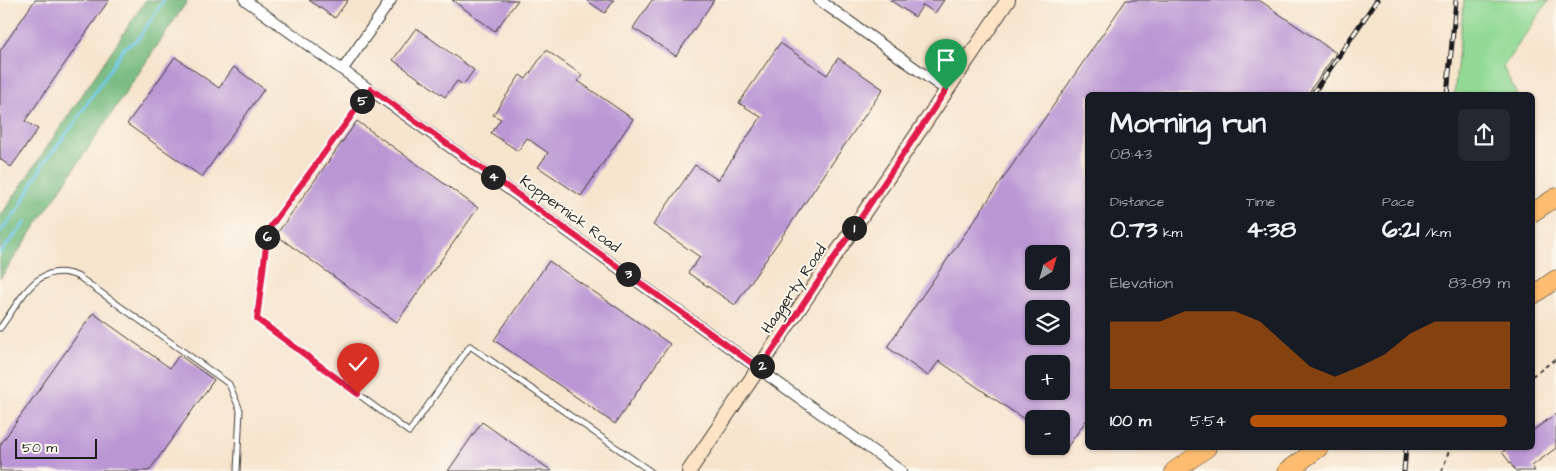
<!DOCTYPE html>
<meta charset="utf-8">
<style>
body{margin:0;font-family:"Architects Daughter",sans-serif;background:#242831;color:#f1f3f6;height:100vh;display:flex;flex-direction:column;font-size:19px;white-space:nowrap}
*{box-sizing:border-box;margin:0}
p{font-size:16px;color:#9ea1a6}
.icon{flex:none;width:28px;height:28px;fill:none;stroke:currentColor;stroke-width:2;stroke-linecap:round;stroke-linejoin:round}
.map{position:relative;flex:1;overflow:hidden}
.sheet{position:absolute;left:1085px;top:92px;width:450px;height:358px;display:flex;flex-direction:column;background:#171b24;border-radius:8px;box-shadow:0 1px 4px #0004}
.sheet>*{flex:none}
.needle{width:32px;rotate:37deg}
.tools{position:absolute;left:1025px;top:245px;display:grid;gap:10px}
.tools a{display:grid;place-items:center;width:45px;height:45px;border-radius:8px;background:#171b24;box-shadow:0 1px 4px #0004;font-size:25px}
.scale{position:absolute;left:15px;bottom:12px;width:82px;box-sizing:border-box;padding-left:5px;border:2px solid #1c1c1c;border-top:0;font-size:14px;line-height:18px;white-space:nowrap;color:#1c1c1c;-webkit-text-stroke:4px #fbf7ec;paint-order:stroke}
.pin{position:absolute;display:grid;place-items:center;width:42px;height:42px;color:#fff;margin:-51px -21px;border-radius:50% 50% 50% 0;rotate:-45deg;box-shadow:0 0 5px #0007}
.pin .icon{rotate:45deg}
.km{position:absolute;width:25px;height:25px;margin:-12px;border-radius:50%;background:#222;color:#fff;font-size:14px;line-height:25px;text-align:center}
.round{display:grid;place-items:center;flex:none;width:52px;height:52px;border-radius:8px;background:#242831}
.overview{display:flex;align-items:center;justify-content:space-between;height:85px;padding:0 25px}
h1{font-size:28px;font-weight:800;line-height:38px}
.metrics{display:grid;grid-template-columns:repeat(3,1fr);gap:8px;height:85px;padding:5px 25px}
.metrics div{display:grid;align-content:center}
.metrics b{font-size:25px;font-weight:800}
.metrics small{font-size:14px;font-weight:400}
.metrics p{font-size:14px}
.chart{height:140px;padding:10px 25px}
.chart p{display:flex;justify-content:space-between}
.chart svg{width:100%;height:90px;margin-top:5px;fill:#b45309;opacity:.7}
ul{padding:0 25px;list-style:none;font-size:16px}
li{display:grid;grid-template-columns:80px 60px 1fr;align-items:center;height:38px}
li i{height:12px;border-radius:6px;background:#b45309}
.map>svg:first-child{display:block}
</style>
<div class="map">
<svg width="1556" height="471" viewBox="0 0 1556 471">
<rect width="100%" height="100%" fill="#fbf7ec"/>
<filter id="ink" filterUnits="userSpaceOnUse"><feTurbulence type="fractalNoise" baseFrequency=".02" numOctaves="2"/><feDisplacementMap in="SourceGraphic" scale="10" xChannelSelector="R" yChannelSelector="G"/><feConvolveMatrix kernelMatrix="1 2 1 2 8 2 1 2 1" color-interpolation-filters="sRGB"/></filter>
<filter id="wash" filterUnits="userSpaceOnUse"><feTurbulence type="fractalNoise" baseFrequency=".0096" numOctaves="4" result="noise"/><feDisplacementMap in="SourceGraphic" scale="20" xChannelSelector="R" yChannelSelector="G"/><feGaussianBlur stdDeviation="1.12" result="paint"/><feColorMatrix in="noise" values="0 0 0 0 0 0 0 0 0 0 0 0 0 0 0 0 0 1.4 0 .05"/><feComposite in="paint" operator="in"/></filter>
<g filter="url(#wash)">
<rect width="100%" height="100%" fill="#f7e4cd"/>
<polygon fill="#91d994" stroke="#567a58" points="1464,0 1549,0 1503,67 1517,95 1454,95"/>
<polygon fill="#74b97e" stroke="#486a4d" points="146,0 188,0 0,279 0,217"/>
<g fill="none" stroke-linecap="round" stroke-linejoin="round">
<g stroke="#67c5e5" stroke-width="3">
<polyline points="0,232 18,210 42,166 73,125 124,48 138,39 164,0"/>
<polyline points="0,253 26,222"/>
</g>
</g>
<g id="blocks">
<g fill="#bb96d4" fill-rule="evenodd">
<polygon points="35,0 109,0 25,121 38,129 11,167 0,159 0,51"/>
<polygon points="309,0 348,0 335,18"/>
<polygon points="452,0 518,0 495,31"/>
<polygon points="586,0 614,0 605,13"/>
<polygon points="652,0 714,0 676,56 633,28"/>
<polygon points="890,0 944,0 935,13 923,5 915,17"/>
<path d="M1126,0H1259L1336,53L1307,95H1088V418L1061,456V419H1034V426L939,361L928,376L887,347ZM1034,254H1061V281H1034ZM1034,309H1061V336H1034ZM1034,364H1061V391H1034Z"/>
<polygon points="416,28 474,70 463,85 457,81 445,97 393,60"/>
<polygon points="780,43 827,75 838,58 883,89 735,305 688,273 700,257 653,225 695,165 718,180 761,117 739,103"/>
<polygon points="546,50 582,75 578,81 633,119 581,196 538,167 548,153 527,138 518,151 491,133 501,119 493,115 520,75 526,79"/>
<polygon points="175,57 219,88 234,67 264,89 202,177 127,124"/>
<polygon points="357,121 478,208 397,322 276,235"/>
<polygon points="549,261 670,344 615,424 494,340"/>
<polygon points="93,313 170,368 179,355 214,380 149,471 0,471 0,445"/>
<polygon points="1556,414 1556,448 1532,466 1535,471 1516,471 1502,452 1509,448 1532,448 1532,431"/>
<polygon points="482,422 552,471 448,471"/>
</g>
</g>
</g>
<g filter="url(#ink)">
<use href="#blocks" fill-opacity="0" stroke="#3d3a37" stroke-width="1"/>
<g fill="none" stroke-linecap="round" stroke-linejoin="round">
<g stroke="#3d3a37" stroke-width="7">
<g id="service">
<polyline points="371,89 268,230 257,319 409,432 470,346 650,471"/>
<path d="M0,328C21,300 38,258 79,277L229,384L240,410L237,471"/>
</g>
</g>
<g stroke="#3d3a37" stroke-width="12">
<g id="minor">
<polyline points="245,0 901,471"/>
<polyline points="819,0 946,90"/>
<polyline points="343,69 391,0"/>
</g>
</g>
<g stroke="#3d3a37" stroke-width="16">
<polyline id="secondary" points="689,471 1008,0"/>
</g>
<g stroke="#3d3a37" stroke-width="19">
<g id="motorway">
<polyline points="1532,213 1556,197"/>
<polyline points="1532,296 1556,279"/>
<polyline points="1174,471 1207,448"/>
<polyline points="1287,471 1319,448"/>
</g>
</g>
<g stroke="#3d3a37" stroke-width="2" stroke-dasharray="4 4" stroke-linecap="butt">
<polyline points="1532,376 1556,359"/>
<polyline points="1442,471 1450,448"/>
</g>
<use href="#service" stroke="#fff" stroke-width="5"/>
<use href="#minor" stroke="#fff" stroke-width="10"/>
<use href="#secondary" stroke="#fee4c5" stroke-width="14"/>
<use href="#motorway" stroke="#fdbc6f" stroke-width="18"/>
<g stroke="#1c1c1c" stroke-width="5">
<g id="rail">
<polyline points="1312,95 1377,0"/>
<polyline points="1447,95 1456,0"/>
<polyline points="1404,471 1406,448"/>
</g>
</g>
<use href="#rail" stroke="#fbf7ec" stroke-width="3" stroke-dasharray="9" stroke-linecap="butt"/>
</g>
</g>
<g fill="none" stroke-linecap="round" stroke-linejoin="round" filter="url(#ink)">
<g stroke="#fff" stroke-width="10">
<polyline id="route" points="358,394 257,319 268,230 371,89 760,369 946,90"/>
</g>
<use href="#route" stroke="#e11d48" stroke-width="6"/>
</g>
<g text-anchor="middle" dominant-baseline="central" stroke-width="4" stroke-linejoin="round" paint-order="stroke">
<g font-size="15" fill="#1c1c1c" stroke="#fbf7ec">
<text transform="translate(570 214) rotate(36)">Koppernick Road</text>
<text transform="translate(794 289) rotate(-56)">Haggerty Road</text>
</g>
</g>
</svg>
<div class="tools">
<a><svg class="needle" viewBox="-14 -14 28 28"><path d="M0-13l5 13h-10z" fill="#e53935"/><path d="M0 13l5-13h-10z" fill="#9ea1a6"/></svg></a>
<a><svg class="icon" aria-label="layers" viewBox="0 0 24 24"><path d="M12 4l9 5-9 5-9-5zM3 14l9 5 9-5"/></svg></a>
<a>+</a>
<a>−</a>
</div>
<div class="scale">50 m</div>
<div class="pin" style="left:946px;top:90px;background:#1e9e55"><svg class="icon" aria-label="arrive" viewBox="0 0 24 24"><path d="M6 21V4h12l-3 4 3 4H6"/></svg></div>
<div class="pin" style="left:358px;top:394px;background:#d93025"><svg class="icon" aria-label="check" viewBox="0 0 24 24"><path d="M5 12l5 5 9-10"/></svg></div>
<b class="km" style="left:854px;top:228px">1</b>
<b class="km" style="left:762px;top:366px">2</b>
<b class="km" style="left:628px;top:274px">3</b>
<b class="km" style="left:493px;top:177px">4</b>
<b class="km" style="left:362px;top:101px">5</b>
<b class="km" style="left:267px;top:237px">6</b>
<section class="sheet">
<div class="overview"><div><h1>Morning run</h1><p>08:43</p></div><a class="round"><svg class="icon" aria-label="share" viewBox="0 0 24 24"><path d="M12 15V3M7 8l5-5 5 5M5 13v7h14v-7"/></svg></a></div>
<div class="metrics">
<div><p>Distance</p><b>0.73<small> km</small></b></div>
<div><p>Time</p><b>4:38</b></div>
<div><p>Pace</p><b>6:21<small> /km</small></b></div>
</div>
<div class="chart"><p><span>Elevation</span>83–89 m</p>
<svg viewBox="0 0 160 44" preserveAspectRatio="none"><path d="M0 44V11L10 11L20 11L30 6L40 6L50 6L60 11L70 22L80 33L90 38L100 33L110 27L120 17L130 11L140 11L150 11L160 11V44z"/></svg>
</div>
<ul>
<li><b>100 m</b>5:54<i style="width:99%"></i></li>
</ul>
</section>
</div>
